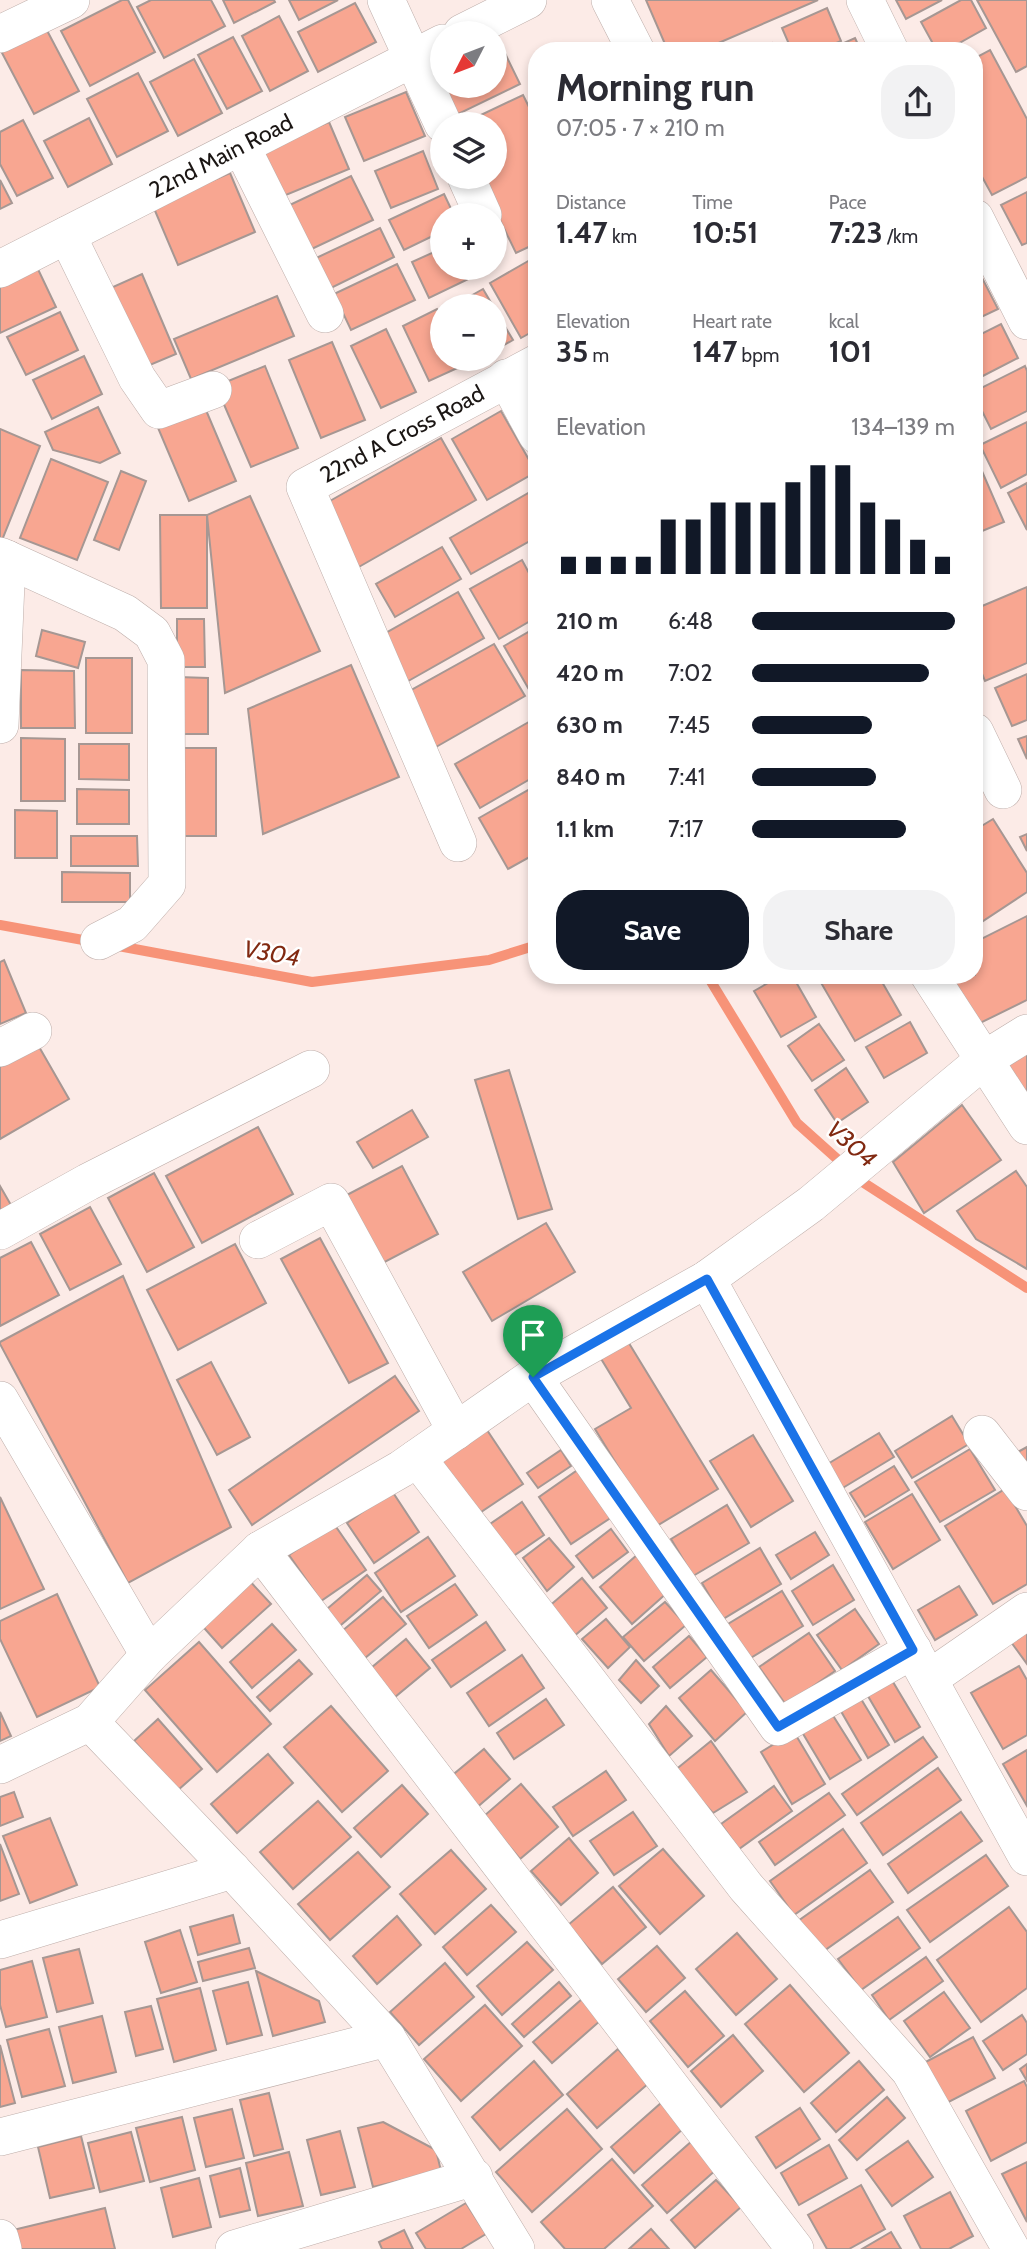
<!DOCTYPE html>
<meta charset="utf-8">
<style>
body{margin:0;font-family:Cabin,sans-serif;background:#f2f2f3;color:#2b2b33;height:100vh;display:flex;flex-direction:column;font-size:26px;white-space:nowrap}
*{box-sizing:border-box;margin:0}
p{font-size:23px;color:#7c7c81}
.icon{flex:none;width:38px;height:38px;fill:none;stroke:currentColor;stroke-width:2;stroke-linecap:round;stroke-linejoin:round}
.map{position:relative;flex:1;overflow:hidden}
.side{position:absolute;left:528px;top:42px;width:455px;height:942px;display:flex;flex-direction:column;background:#fff;border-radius:28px;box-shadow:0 4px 10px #0003}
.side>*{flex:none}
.needle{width:46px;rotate:228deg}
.fabs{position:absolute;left:430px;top:21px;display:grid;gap:14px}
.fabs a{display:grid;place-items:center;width:77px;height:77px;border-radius:50%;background:#fff;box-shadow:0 4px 10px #0003;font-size:35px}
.pin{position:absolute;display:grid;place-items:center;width:60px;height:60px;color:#fff;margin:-72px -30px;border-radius:50% 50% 50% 0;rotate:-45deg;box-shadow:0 0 7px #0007}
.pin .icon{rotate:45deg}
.round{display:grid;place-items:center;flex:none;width:74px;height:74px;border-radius:28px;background:#f2f2f3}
.head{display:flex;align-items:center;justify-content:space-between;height:119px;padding:0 28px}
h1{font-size:38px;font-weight:700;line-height:52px}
.stats{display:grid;grid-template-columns:repeat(3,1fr);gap:10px;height:119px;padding:7px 28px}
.stats div{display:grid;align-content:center}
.stats b{font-size:30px;font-weight:700}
.stats small{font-size:19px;font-weight:400}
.stats p{font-size:19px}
.chart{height:196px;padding:14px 28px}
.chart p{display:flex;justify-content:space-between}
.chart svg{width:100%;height:126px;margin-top:7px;stroke:#111827;stroke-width:6}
.button{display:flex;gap:14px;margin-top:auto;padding:14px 28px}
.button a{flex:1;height:80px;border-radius:28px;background:#111827;color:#fff;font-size:28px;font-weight:700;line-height:80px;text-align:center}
.button a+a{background:#f2f2f3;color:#2b2b33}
ul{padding:0 28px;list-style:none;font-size:23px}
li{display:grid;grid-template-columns:112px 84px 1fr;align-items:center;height:52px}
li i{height:18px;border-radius:9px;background:#111827}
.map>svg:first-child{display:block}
</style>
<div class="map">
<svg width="1027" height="2249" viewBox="0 0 1027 2249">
<rect width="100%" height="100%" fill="#fcebe7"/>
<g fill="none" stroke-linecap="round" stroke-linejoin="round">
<g stroke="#f79378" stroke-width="10">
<polyline points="0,925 94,942"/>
<polyline points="113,945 312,982 489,960 537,945"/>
<polyline points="707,975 797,1123 864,1183 1027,1288"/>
</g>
</g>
<g fill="#f8a691" stroke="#a69793" stroke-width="2">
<polygon points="122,0 128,0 155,52 90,86 61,31"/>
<polygon points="151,0 211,0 225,26 164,58 137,7"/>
<polygon points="223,0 274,0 275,2 234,23"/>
<polygon points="289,0 338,0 299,20"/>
<polygon points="646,0 818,0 700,51 668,51"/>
<polygon points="896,0 942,0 906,19"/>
<polygon points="961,0 971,0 986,28 945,51 937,51 921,22"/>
<polygon points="977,0 1027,0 1027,66 1016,72"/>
<polygon points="355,3 376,42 318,72 298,32"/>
<polygon points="827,8 841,41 818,51 792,51 782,28"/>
<polygon points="279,16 308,71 270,91 242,36"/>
<polygon points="42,21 79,91 34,114 0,49"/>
<polygon points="233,37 262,91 227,109 198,55"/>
<polygon points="855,38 861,51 826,51"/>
<polygon points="499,41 520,84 450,118 429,74 443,68 443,86 495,86 495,42"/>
<polygon points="772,43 775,51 753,51"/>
<polygon points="990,50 1027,119 1027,177 992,195 975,164 975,58"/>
<polygon points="194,59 222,113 178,136 150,82"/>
<polygon points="138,73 168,131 117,157 87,99"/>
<polygon points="406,92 425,136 364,161 345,117"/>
<polygon points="523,95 537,123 537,243 516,253 479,177 495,177 495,124 462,124"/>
<polygon points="89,118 112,164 68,187 44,141"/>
<polygon points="23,120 53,178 17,196 0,164 0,132"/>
<polygon points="329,122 349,169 281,197 261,150"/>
<polygon points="423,151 438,189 391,208 375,171"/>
<polygon points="230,173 255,232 178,265 153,206"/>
<polygon points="351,176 373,220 299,255 277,211"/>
<polygon points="0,180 12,203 0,209"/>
<polygon points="1027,192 1027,243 1022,245 1001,205"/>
<polygon points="444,194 454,215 443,215 443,231 404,250 389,220"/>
<polygon points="380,228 394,257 329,289 314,259"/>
<polygon points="443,248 443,268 489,269 429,298 412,262"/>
<polygon points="530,260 537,272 537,329 521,338 490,283"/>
<polygon points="397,264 415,300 351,330 334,294"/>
<polygon points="36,265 56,307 0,333 0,282"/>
<polygon points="979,272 998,309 975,320 975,275"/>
<polygon points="142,274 176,354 138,370 104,291"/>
<polygon points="483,289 493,306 453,306"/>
<polygon points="277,296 294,336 191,379 174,339"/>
<polygon points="437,309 443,321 443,359 461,359 464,365 429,381 403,326"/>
<polygon points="495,310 513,340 495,350"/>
<polygon points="60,312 78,350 26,375 7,337"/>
<polygon points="1001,324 1018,358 975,380 975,337"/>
<polygon points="386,329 416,392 381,408 351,346"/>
<polygon points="332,342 365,420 321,438 289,360"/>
<polygon points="84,356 102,394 52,419 33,380"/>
<polygon points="265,366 298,448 251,467 216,386"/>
<polygon points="1025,366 1027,371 1027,411 991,429 975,397 975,391"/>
<polygon points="200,396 236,481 189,501 153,416"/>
<polygon points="98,407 120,453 100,463 53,450 45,432"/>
<polygon points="501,411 536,472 487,500 452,439"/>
<polygon points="1027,422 1027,474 1001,488 980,445"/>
<polygon points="0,429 40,446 2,540 0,539"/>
<polygon points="441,438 476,500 357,568 321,506"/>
<polygon points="51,459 108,482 77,560 20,538"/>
<polygon points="978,462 1004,522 975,534 975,463"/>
<polygon points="121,471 146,481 119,550 94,540"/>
<polygon points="1027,483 1027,530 1008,493"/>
<polygon points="537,488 537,537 471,574 450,538"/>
<polygon points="250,496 320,651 225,693 207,515"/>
<polygon points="160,515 207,515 207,608 161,608"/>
<polygon points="442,547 461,579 395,617 376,584"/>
<polygon points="522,560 537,588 537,617 499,639 470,589"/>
<polygon points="1027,587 1027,663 985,681 975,657 975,609"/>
<polygon points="458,592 484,638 403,684 377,638"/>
<polygon points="177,619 204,619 205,667 177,667"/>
<polygon points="537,627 537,699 535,700 504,646"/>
<polygon points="42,630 85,642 78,668 36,656"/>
<polygon points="494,644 525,696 436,747 406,693"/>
<rect x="86" y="658" width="46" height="75"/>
<polygon points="351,665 399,777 263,834 248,709"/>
<polygon points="21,670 74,671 75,728 21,728"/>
<polygon points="1027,674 1027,720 1012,726 995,688"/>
<polygon points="178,677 208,678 208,734 178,734"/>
<polygon points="534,719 537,724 537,775 480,808 455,764"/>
<polygon points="1027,736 1027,759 1018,739"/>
<polygon points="21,738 65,739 65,801 21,801"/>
<polygon points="79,744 129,744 129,780 79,779"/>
<rect x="177" y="748" width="39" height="88"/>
<polygon points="537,785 537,853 508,869 479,818"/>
<polygon points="77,789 129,790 129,824 77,824"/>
<polygon points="15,810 57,811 57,858 15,858"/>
<polygon points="993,819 1027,873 1027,892 980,923 975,915 975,830"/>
<polygon points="1027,834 1027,851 1020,837"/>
<polygon points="71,836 137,836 138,866 71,866"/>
<polygon points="62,872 130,873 130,902 62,902"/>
<polygon points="1027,916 1027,1000 974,1026 947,975 975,975 975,942"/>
<polygon points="4,960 26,1013 0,1024 0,962"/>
<polygon points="782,975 792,975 816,1017 781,1037 754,991"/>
<polygon points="831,975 878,975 901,1015 855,1041 820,981"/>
<polygon points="910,1022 927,1053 884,1078 866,1047"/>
<polygon points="819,1024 844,1060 812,1081 788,1046"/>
<polygon points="38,1045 69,1099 0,1139 0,1067"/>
<polygon points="1027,1051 1027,1105 1002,1066"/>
<polygon points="846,1068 868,1102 837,1123 815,1090"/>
<polygon points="509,1070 552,1209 518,1219 475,1080"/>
<polygon points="962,1105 1001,1160 924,1213 893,1162"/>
<polygon points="412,1110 428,1137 373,1168 357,1142"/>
<polygon points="258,1127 293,1194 202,1243 166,1176"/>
<polygon points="402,1166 438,1234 379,1265 343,1197"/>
<polygon points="1016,1171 1027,1187 1027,1269 976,1239 957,1211"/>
<polygon points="154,1173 194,1247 147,1272 108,1198"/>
<polygon points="0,1186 11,1205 0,1211"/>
<polygon points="90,1207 121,1264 70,1290 40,1234"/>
<polygon points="546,1223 575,1272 492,1321 463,1272"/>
<polygon points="320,1238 388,1363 349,1383 281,1259"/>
<polygon points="31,1242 59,1295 0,1326 0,1258"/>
<polygon points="235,1244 266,1303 178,1350 147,1290"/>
<polygon points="123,1276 231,1527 128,1583 0,1344 0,1342"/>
<polygon points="627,1340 718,1489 655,1527 595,1429 631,1408 600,1357"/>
<polygon points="211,1362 250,1437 217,1455 177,1380"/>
<polygon points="395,1376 419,1411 252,1525 229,1490"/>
<polygon points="952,1416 969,1444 912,1478 895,1451"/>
<polygon points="485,1427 523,1484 472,1518 433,1461"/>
<polygon points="879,1433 894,1457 841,1489 826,1465"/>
<polygon points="753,1435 793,1501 751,1527 710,1461"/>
<polygon points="1027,1447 1027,1472 1016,1453"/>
<polygon points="970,1449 995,1490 940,1522 915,1482"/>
<polygon points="561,1450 571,1466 538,1488 527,1473"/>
<polygon points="894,1466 909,1490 865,1517 850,1493"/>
<polygon points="579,1469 612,1517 571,1544 539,1497"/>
<polygon points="1005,1489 1027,1526 1027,1584 993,1604 945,1526"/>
<polygon points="392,1491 419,1532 374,1563 347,1523"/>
<polygon points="912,1494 940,1540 893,1569 865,1522"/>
<polygon points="0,1497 44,1589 0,1609"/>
<polygon points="522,1502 544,1535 509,1559 487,1526"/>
<polygon points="727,1505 749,1543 693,1576 671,1539"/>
<polygon points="334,1524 366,1570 321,1601 289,1555"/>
<polygon points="611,1529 628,1552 593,1578 576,1556"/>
<polygon points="815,1532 829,1555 791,1579 776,1555"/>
<polygon points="428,1537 455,1576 401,1612 375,1573"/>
<polygon points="549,1538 574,1567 547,1591 523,1558"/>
<polygon points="760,1548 781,1584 723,1619 702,1583"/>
<polygon points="637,1555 668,1592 632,1624 600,1587"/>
<polygon points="833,1565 854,1600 813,1625 792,1591"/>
<polygon points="367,1575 381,1591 335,1630 321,1614"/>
<polygon points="246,1577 271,1604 222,1648 197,1620"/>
<polygon points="582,1578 607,1608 573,1637 547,1608"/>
<polygon points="455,1584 477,1615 429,1648 407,1616"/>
<polygon points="959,1586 977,1615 935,1640 918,1610"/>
<polygon points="782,1591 803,1626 744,1662 723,1627"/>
<polygon points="57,1594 100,1687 37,1717 0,1639 0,1621"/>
<polygon points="383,1597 406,1624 365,1658 342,1631"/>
<polygon points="665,1602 686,1625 644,1661 623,1637"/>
<polygon points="855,1609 879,1644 842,1670 817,1635"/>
<polygon points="606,1619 630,1647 608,1668 582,1639"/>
<polygon points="486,1622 505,1650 451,1687 432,1660"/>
<polygon points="272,1624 296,1650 252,1688 230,1662"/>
<polygon points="1027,1631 1027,1664 1011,1642"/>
<polygon points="809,1633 835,1671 786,1705 759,1667"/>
<polygon points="689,1636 707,1657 670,1688 653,1667"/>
<polygon points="406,1639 430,1668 395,1697 371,1668"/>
<polygon points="199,1642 271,1724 217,1772 145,1690"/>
<polygon points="522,1655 544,1688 489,1726 467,1693"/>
<polygon points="299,1660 312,1674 270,1711 257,1697"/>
<polygon points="636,1660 659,1686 641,1703 619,1680"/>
<polygon points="1019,1666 1027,1680 1027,1735 1003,1749 971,1693"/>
<polygon points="711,1670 747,1712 715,1741 679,1698"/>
<polygon points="890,1677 920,1727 895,1742 865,1691"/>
<polygon points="858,1694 889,1745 868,1758 838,1706"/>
<polygon points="546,1699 564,1725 514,1759 497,1733"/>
<polygon points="331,1706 388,1771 342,1812 284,1747"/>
<polygon points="666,1706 692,1736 669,1756 649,1724"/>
<polygon points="0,1712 11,1736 0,1741"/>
<polygon points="832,1714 861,1760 830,1779 802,1732"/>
<polygon points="158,1719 202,1769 178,1790 134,1741"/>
<polygon points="794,1732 825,1784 792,1804 761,1752"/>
<polygon points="923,1737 937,1757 857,1815 842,1794"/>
<polygon points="711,1741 747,1792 713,1813 674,1771"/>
<polygon points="484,1749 510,1779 475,1809 449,1778"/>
<polygon points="1027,1750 1027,1806 1003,1764"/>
<polygon points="268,1754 293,1783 237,1833 211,1804"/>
<polygon points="938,1768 961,1800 883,1855 861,1823"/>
<polygon points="606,1771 626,1800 573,1836 553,1807"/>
<polygon points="521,1784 558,1827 520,1859 484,1816"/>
<polygon points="402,1785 428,1814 381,1857 354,1828"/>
<polygon points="774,1786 792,1811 739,1849 721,1824"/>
<polygon points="14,1792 23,1817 0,1826 0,1797"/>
<polygon points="829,1793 845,1815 775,1865 759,1842"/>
<polygon points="318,1801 351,1837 293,1889 260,1852"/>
<polygon points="633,1812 657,1846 614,1875 590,1841"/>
<polygon points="961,1812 982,1841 908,1893 888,1864"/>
<polygon points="50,1818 77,1885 30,1903 3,1836"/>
<polygon points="843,1829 867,1863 794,1915 770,1881"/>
<polygon points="569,1838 598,1873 561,1905 531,1871"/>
<polygon points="0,1844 19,1894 0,1901"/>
<polygon points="663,1849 704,1896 660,1934 619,1886"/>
<polygon points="451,1850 486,1889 435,1934 400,1894"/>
<polygon points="358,1852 390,1887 330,1940 298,1904"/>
<polygon points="986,1855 1008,1886 930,1942 907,1910"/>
<polygon points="870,1870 893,1902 821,1953 798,1921"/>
<polygon points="613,1887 646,1927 602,1964 568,1925"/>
<polygon points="491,1905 516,1932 467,1975 443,1947"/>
<polygon points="1009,1907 1027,1932 1027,1988 981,2022 937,1960"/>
<polygon points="233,1915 240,1943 198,1955 190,1927"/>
<polygon points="397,1916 421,1945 377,1984 353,1956"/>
<polygon points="898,1917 920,1948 861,1990 838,1959"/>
<polygon points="180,1930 197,1982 161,1993 145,1942"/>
<polygon points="737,1933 777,1979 736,2015 696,1969"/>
<polygon points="527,1942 553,1970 502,2015 477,1986"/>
<polygon points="657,1946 685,1978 646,2012 618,1979"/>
<polygon points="249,1948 255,1968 203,1981 198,1962"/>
<polygon points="79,1949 93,2003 57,2012 43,1958"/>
<polygon points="926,1957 943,1981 889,2020 872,1995"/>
<polygon points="32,1961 47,2017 6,2027 0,2005 0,1970"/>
<polygon points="445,1963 474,1997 419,2045 390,2012"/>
<polygon points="256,1971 319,2001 325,2022 273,2036"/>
<polygon points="248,1982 262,2035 227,2044 213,1991"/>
<polygon points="559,1982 571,1996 524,2037 512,2024"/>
<polygon points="790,1985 849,2053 804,2092 745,2024"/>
<polygon points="200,1988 216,2050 174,2062 157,1999"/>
<polygon points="685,1991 724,2036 688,2067 650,2021"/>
<polygon points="944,1992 970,2028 930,2057 904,2021"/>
<polygon points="582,1999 601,2020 552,2063 533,2042"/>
<polygon points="485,2005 522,2046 461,2101 424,2059"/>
<polygon points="151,2006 163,2049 136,2056 125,2012"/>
<polygon points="1022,2015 1027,2023 1027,2054 1003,2070 983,2041"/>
<polygon points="102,2016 116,2072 73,2083 59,2027"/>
<polygon points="49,2029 65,2086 22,2097 7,2040"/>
<polygon points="733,2035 763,2071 721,2107 691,2071"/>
<polygon points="973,2037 995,2078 939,2107 918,2066"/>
<polygon points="0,2045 15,2103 0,2107"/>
<polygon points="618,2049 649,2083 597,2128 567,2094"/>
<polygon points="534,2061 563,2095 500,2150 472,2117"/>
<polygon points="859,2061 884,2090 836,2132 811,2103"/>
<polygon points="1027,2064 1027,2081 1020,2069"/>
<polygon points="1024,2081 1027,2087 1027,2142 991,2161 966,2111"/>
<polygon points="269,2093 283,2149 254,2156 240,2100"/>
<polygon points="887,2097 905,2118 857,2160 839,2140"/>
<polygon points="661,2103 684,2128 634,2173 611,2147"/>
<polygon points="800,2108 820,2139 776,2168 756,2137"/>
<polygon points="232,2109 244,2158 206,2167 194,2118"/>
<polygon points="567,2109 602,2149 532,2212 496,2172"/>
<polygon points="182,2117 195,2170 150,2182 136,2128"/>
<polygon points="383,2122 436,2150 441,2171 373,2187 358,2128"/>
<polygon points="340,2131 355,2187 321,2195 307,2140"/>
<polygon points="131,2132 144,2181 100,2192 88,2143"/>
<polygon points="81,2136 94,2188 50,2198 38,2147"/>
<polygon points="692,2141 717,2169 667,2213 642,2185"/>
<polygon points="908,2141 933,2177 892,2206 866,2170"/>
<polygon points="829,2145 847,2178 799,2205 781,2173"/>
<polygon points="289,2152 303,2206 258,2216 246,2163"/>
<polygon points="612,2159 653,2206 604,2249 565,2249 541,2222"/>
<polygon points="1027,2162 1027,2222 1002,2174"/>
<polygon points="240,2168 250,2210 220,2217 210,2176"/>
<polygon points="199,2178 211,2227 173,2237 161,2188"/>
<polygon points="716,2180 741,2207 695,2248 671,2220"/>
<polygon points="861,2185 885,2229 849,2249 827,2249 808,2215"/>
<polygon points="950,2192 973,2236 949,2249 921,2249 904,2216"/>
<polygon points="466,2203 486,2234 461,2249 426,2249 416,2233"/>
<polygon points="105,2208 115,2249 13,2249 9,2231"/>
<polygon points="651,2229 669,2249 629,2249"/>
<polygon points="404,2230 413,2249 382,2249 379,2242"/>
<polygon points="891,2232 901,2249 862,2249"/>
</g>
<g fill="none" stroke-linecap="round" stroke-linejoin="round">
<g stroke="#beaeaa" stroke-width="38">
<g id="minor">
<polyline points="386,0 443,124"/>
<polyline points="610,0 636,51"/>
<polyline points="865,0 890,51"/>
<polyline points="462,33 528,0"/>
<polyline points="0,34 71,0"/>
<polyline points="241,146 325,314"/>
<polyline points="466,177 483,215"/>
<polyline points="975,218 1027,321"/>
<polyline points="67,235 137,378 159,410 213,390"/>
<polyline points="0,269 443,43"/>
<polyline points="506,378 537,435"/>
<polyline points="0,556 7,559 0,725"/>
<polyline points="7,559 125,613 152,633 166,660 167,884 132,924 99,941"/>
<polyline points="975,732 1003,790"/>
<polyline points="458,843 305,487 537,363"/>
<polyline points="929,975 1027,1126"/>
<polyline points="0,1048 33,1031"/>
<polyline points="0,1231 88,1182 311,1069"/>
<polyline points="258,1240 331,1202 456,1431"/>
<polyline points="707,1279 1027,1857"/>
<polyline points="533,1377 778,1727 913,1650"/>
<polyline points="0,1400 149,1655"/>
<polyline points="982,1434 1027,1492"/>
<polyline points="417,1458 746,1887 910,2071 1011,2249"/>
<polyline points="260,1550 795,2249"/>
<polyline points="930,1678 1027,1611"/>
<polyline points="90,1722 232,1870 387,2038 516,2249"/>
<polyline points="0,1765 90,1722 149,1655 260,1550 401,1469 533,1377 707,1279 811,1204 985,1059 1027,1033"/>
<polyline points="0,1940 232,1870"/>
<polyline points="0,2137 387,2038"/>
<polyline points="0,2238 3,2249"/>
<polyline points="234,2249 474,2177"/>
</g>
</g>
<use href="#minor" stroke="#fff" stroke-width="37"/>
</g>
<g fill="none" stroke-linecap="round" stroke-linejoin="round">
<g stroke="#fff" stroke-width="14">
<polygon id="route" points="707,1279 913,1650 778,1727 533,1377"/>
</g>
<use href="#route" stroke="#1a73e8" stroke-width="9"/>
</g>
<g text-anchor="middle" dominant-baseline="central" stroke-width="5" stroke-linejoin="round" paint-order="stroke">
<g font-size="23" fill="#1b1614" stroke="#fff">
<text transform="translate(221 156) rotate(-27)">22nd Main Road</text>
<text transform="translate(402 434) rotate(-28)">22nd A Cross Road</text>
</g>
<g font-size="24" font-style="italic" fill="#812911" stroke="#fff">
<text transform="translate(272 953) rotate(10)">V304</text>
<text transform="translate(852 1144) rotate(41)">V304</text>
</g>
</g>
</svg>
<div class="fabs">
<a><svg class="needle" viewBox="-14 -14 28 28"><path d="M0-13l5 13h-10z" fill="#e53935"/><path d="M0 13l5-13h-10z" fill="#7c7c81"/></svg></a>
<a><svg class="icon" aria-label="layers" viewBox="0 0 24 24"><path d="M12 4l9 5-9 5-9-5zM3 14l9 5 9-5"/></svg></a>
<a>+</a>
<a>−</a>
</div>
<div class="pin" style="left:533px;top:1377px;background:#1e9e55"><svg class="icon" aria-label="arrive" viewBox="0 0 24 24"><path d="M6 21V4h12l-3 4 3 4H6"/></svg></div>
<section class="side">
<div class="head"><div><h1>Morning run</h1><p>07:05 · 7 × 210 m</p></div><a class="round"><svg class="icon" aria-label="share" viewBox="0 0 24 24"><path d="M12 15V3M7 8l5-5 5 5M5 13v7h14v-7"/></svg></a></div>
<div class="stats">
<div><p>Distance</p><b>1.47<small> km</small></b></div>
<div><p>Time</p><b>10:51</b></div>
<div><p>Pace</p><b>7:23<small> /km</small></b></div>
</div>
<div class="stats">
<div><p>Elevation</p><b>35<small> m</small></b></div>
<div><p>Heart rate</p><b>147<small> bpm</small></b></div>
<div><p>kcal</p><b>101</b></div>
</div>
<div class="chart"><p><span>Elevation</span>134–139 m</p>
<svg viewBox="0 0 160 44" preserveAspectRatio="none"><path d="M5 44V38M15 44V38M25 44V38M35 44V38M45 44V25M55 44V25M65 44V19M75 44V19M85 44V19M95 44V12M105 44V6M115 44V6M125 44V19M135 44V25M145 44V32M155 44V38"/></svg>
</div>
<ul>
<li><b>210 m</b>6:48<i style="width:100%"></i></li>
<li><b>420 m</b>7:02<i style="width:87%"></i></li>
<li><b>630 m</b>7:45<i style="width:59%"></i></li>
<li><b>840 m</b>7:41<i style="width:61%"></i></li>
<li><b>1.1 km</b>7:17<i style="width:76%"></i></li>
</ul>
<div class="button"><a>Save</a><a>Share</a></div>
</section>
</div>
